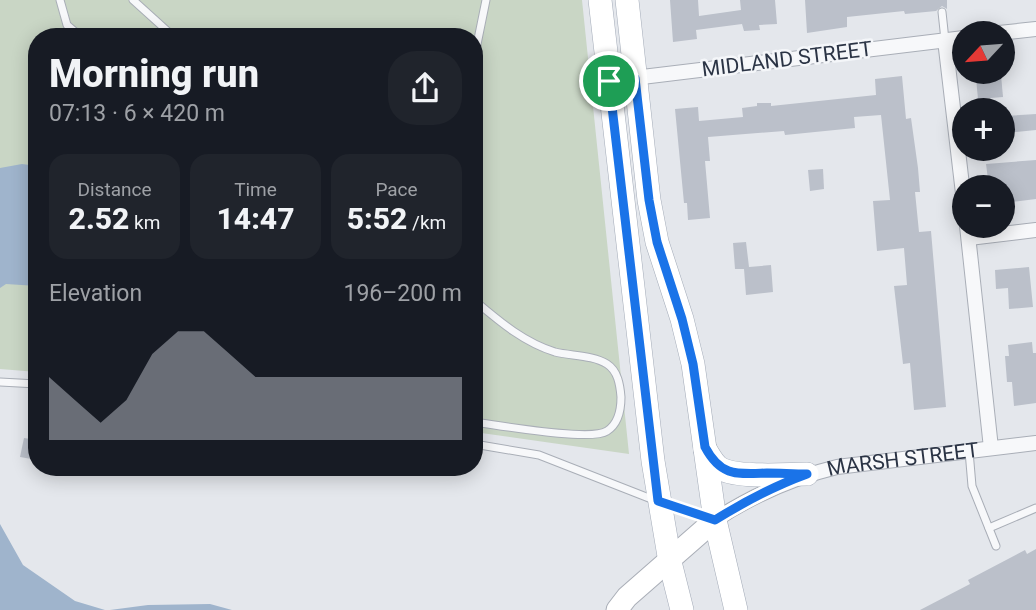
<!DOCTYPE html>
<meta charset="utf-8">
<style>
body{margin:0;font-family:Roboto,sans-serif;background:#20242c;color:#f1f3f6;height:100vh;display:flex;flex-direction:column;font-size:26px;white-space:nowrap}
*{box-sizing:border-box;margin:0}
p{font-size:23px;color:#9ea1a6}
.icon{flex:none;width:38px;height:38px;fill:none;stroke:currentColor;stroke-width:2;stroke-linecap:round;stroke-linejoin:round}
.map{position:relative;flex:1;overflow:hidden}
.side{position:absolute;left:28px;top:28px;width:455px;height:448px;display:flex;flex-direction:column;background:#171b24;border-radius:28px;box-shadow:0 4px 18px #0003}
.side>*{flex:none}
.needle{width:46px;rotate:244deg}
.tools{position:absolute;left:952px;top:21px;display:grid;gap:14px}
.tools a{display:grid;place-items:center;width:63px;height:63px;border-radius:50%;background:#171b24;box-shadow:0 4px 18px #0003;font-size:35px}
.pin{position:absolute;display:grid;place-items:center;width:60px;height:60px;color:#fff;margin:-30px;border:4px solid #fff;border-radius:50%;box-shadow:0 2px 7px #0007}
.round{display:grid;place-items:center;flex:none;width:74px;height:74px;border-radius:28px;background:#20242c}
.overview{display:flex;align-items:center;justify-content:space-between;height:119px;padding:0 21px}
h1{font-size:38px;font-weight:800;line-height:52px}
.figures{display:grid;grid-template-columns:repeat(3,1fr);gap:10px;height:119px;padding:7px 21px}
.figures div{display:grid;align-content:center;border-radius:18px;background:#20242c;text-align:center}
.figures b{font-size:30px;font-weight:800}
.figures small{font-size:19px;font-weight:400}
.figures p{font-size:19px}
.chart{height:196px;padding:14px 21px}
.chart p{display:flex;justify-content:space-between}
.chart svg{width:100%;height:126px;margin-top:7px;fill:#8c9099;opacity:.7}
.map>svg:first-child{display:block}
</style>
<div class="map">
<svg width="1036" height="610" viewBox="0 0 1036 610">
<rect width="100%" height="100%" fill="#e4e7ec"/>
<polygon fill="#c9d6c5" points="0,0 582,0 629,454 474,432 474,37 37,37 37,372 0,369"/>
<g fill="#9fb4cc">
<polygon points="22,164 37,166 37,286 6,284 0,288 0,168"/>
<polygon points="0,524 23,565 75,601 105,610 0,610"/>
<polygon points="210,604 232,610 110,610 148,605"/>
</g>
<g fill="#bbc0ca">
<polygon points="670,0 698,0 699,16 741,10 740,0 775,0 777,24 759,25 760,30 744,31 742,24 696,30 697,39 673,42"/>
<polygon points="805,0 947,0 947,9 942,6 936,11 905,14 904,11 847,17 847,27 807,33"/>
<polygon points="1001,75 1003,97 978,99 976,78"/>
<polygon points="902,76 906,119 911,118 918,168 920,192 915,192 919,232 931,231 946,407 914,410 910,363 903,364 894,286 907,285 904,248 877,251 873,201 890,200 881,115 854,117 855,128 785,135 784,131 708,137 710,161 705,161 710,218 688,220 687,203 684,203 675,109 698,107 699,121 743,117 742,108 757,106 757,103 771,103 771,106 876,95 875,79"/>
<polygon points="1036,114 1036,130 1006,133 1005,116"/>
<polygon points="1036,160 1036,199 1003,203 1003,187 989,187 986,164"/>
<polygon points="823,169 824,189 810,191 808,170"/>
<polygon points="746,242 749,267 771,265 773,292 746,295 744,269 735,269 733,243"/>
<polygon points="1029,267 1033,307 1009,309 1008,288 996,289 995,270"/>
<polygon points="1032,342 1033,353 1036,353 1036,403 1014,406 1012,382 1007,382 1005,356 1009,356 1008,345"/>
<polygon points="24,438 37,440 37,460 20,457"/>
<polygon points="1036,549 1036,610 920,610 970,584 968,580 1025,550 1027,554"/>
</g>
<g fill="none" stroke-linecap="round" stroke-linejoin="round">
<g stroke="#a9aeb7" stroke-width="9">
<g id="lane">
<polyline points="60,0 67,25 81,37"/>
<polyline points="133,0 174,37"/>
<polyline points="942,12 945,40"/>
<polyline points="474,59 486,0"/>
<path d="M474,300C499,321 523,342 555,352C571,356 593,355 607,364C618,371 620,385 621,397C621,409 618,424 607,431C591,442 498,425 474,422"/>
<polyline points="0,382 37,384"/>
<polyline points="474,444 539,455 654,500"/>
<polyline points="969,451 972,486 996,546"/>
<polyline points="665,504 711,519"/>
<polyline points="989,528 1036,508"/>
</g>
</g>
<g stroke="#a9aeb7" stroke-width="16">
<g id="street">
<polyline points="999,33 1036,29"/>
<polyline points="945,40 964,202"/>
<polyline points="609,81 964,38"/>
<polyline points="967,226 991,448"/>
<polyline points="969,238 1036,230"/>
<path id="s1" d="M715,520C753,495 792,478 837,467L1036,443"/>
</g>
</g>
<g stroke="#a9aeb7" stroke-width="23">
<polyline id="secondary" points="617,610 627,597 715,520"/>
</g>
<g stroke="#a3abb8" stroke-width="24">
<g id="primary">
<polyline points="600,0 653,461 670,562 682,610"/>
<polyline points="627,0 649,200 657,242 682,319 693,364 715,520 736,610"/>
<path d="M705,449C709,455 712,462 718,467C734,479 785,474 807,474"/>
</g>
</g>
<use href="#lane" stroke="#f7f8fa" stroke-width="7"/>
<use href="#street" stroke="#f7f8fa" stroke-width="14"/>
<use href="#secondary" stroke="#fff" stroke-width="21"/>
<use href="#primary" stroke="#fff" stroke-width="23"/>
</g>
<g fill="none" stroke-linecap="round" stroke-linejoin="round">
<g stroke="#fff" stroke-width="14">
<path id="route" d="M635,78L649,200L657,242L682,319L693,364L705,447C721,477 737,474 767,473C780,473 793,474 807,474C774,486 744,502 715,520L658,501L609,81Z"/>
</g>
<use href="#route" stroke="#1a73e8" stroke-width="9"/>
</g>
<g text-anchor="middle" dominant-baseline="central" stroke-width="5" stroke-linejoin="round" paint-order="stroke">
<g font-size="21" fill="#2b3445" stroke="#f4f6f9">
<text transform="translate(787 59) rotate(-7)">MIDLAND STREET</text>
<text stroke="none"><textPath href="#s1" startOffset="200">MARSH STREET</textPath></text>
</g>
</g>
</svg>
<div class="tools">
<a><svg class="needle" viewBox="-14 -14 28 28"><path d="M0-13l5 13h-10z" fill="#e53935"/><path d="M0 13l5-13h-10z" fill="#9ea1a6"/></svg></a>
<a>+</a>
<a>−</a>
</div>
<div class="pin" style="left:609px;top:81px;background:#1e9e55"><svg class="icon" aria-label="arrive" viewBox="0 0 24 24"><path d="M6 21V4h12l-3 4 3 4H6"/></svg></div>
<section class="side">
<div class="overview"><div><h1>Morning run</h1><p>07:13 · 6 × 420 m</p></div><a class="round"><svg class="icon" aria-label="share" viewBox="0 0 24 24"><path d="M12 15V3M7 8l5-5 5 5M5 13v7h14v-7"/></svg></a></div>
<div class="figures">
<div><p>Distance</p><b>2.52<small> km</small></b></div>
<div><p>Time</p><b>14:47</b></div>
<div><p>Pace</p><b>5:52<small> /km</small></b></div>
</div>
<div class="chart"><p><span>Elevation</span>196–200 m</p>
<svg viewBox="0 0 160 44" preserveAspectRatio="none"><path d="M0 44V22L10 30L20 38L30 30L40 14L50 6L60 6L70 14L80 22L90 22L100 22L110 22L120 22L130 22L140 22L150 22L160 22V44z"/></svg>
</div>
</section>
</div>
